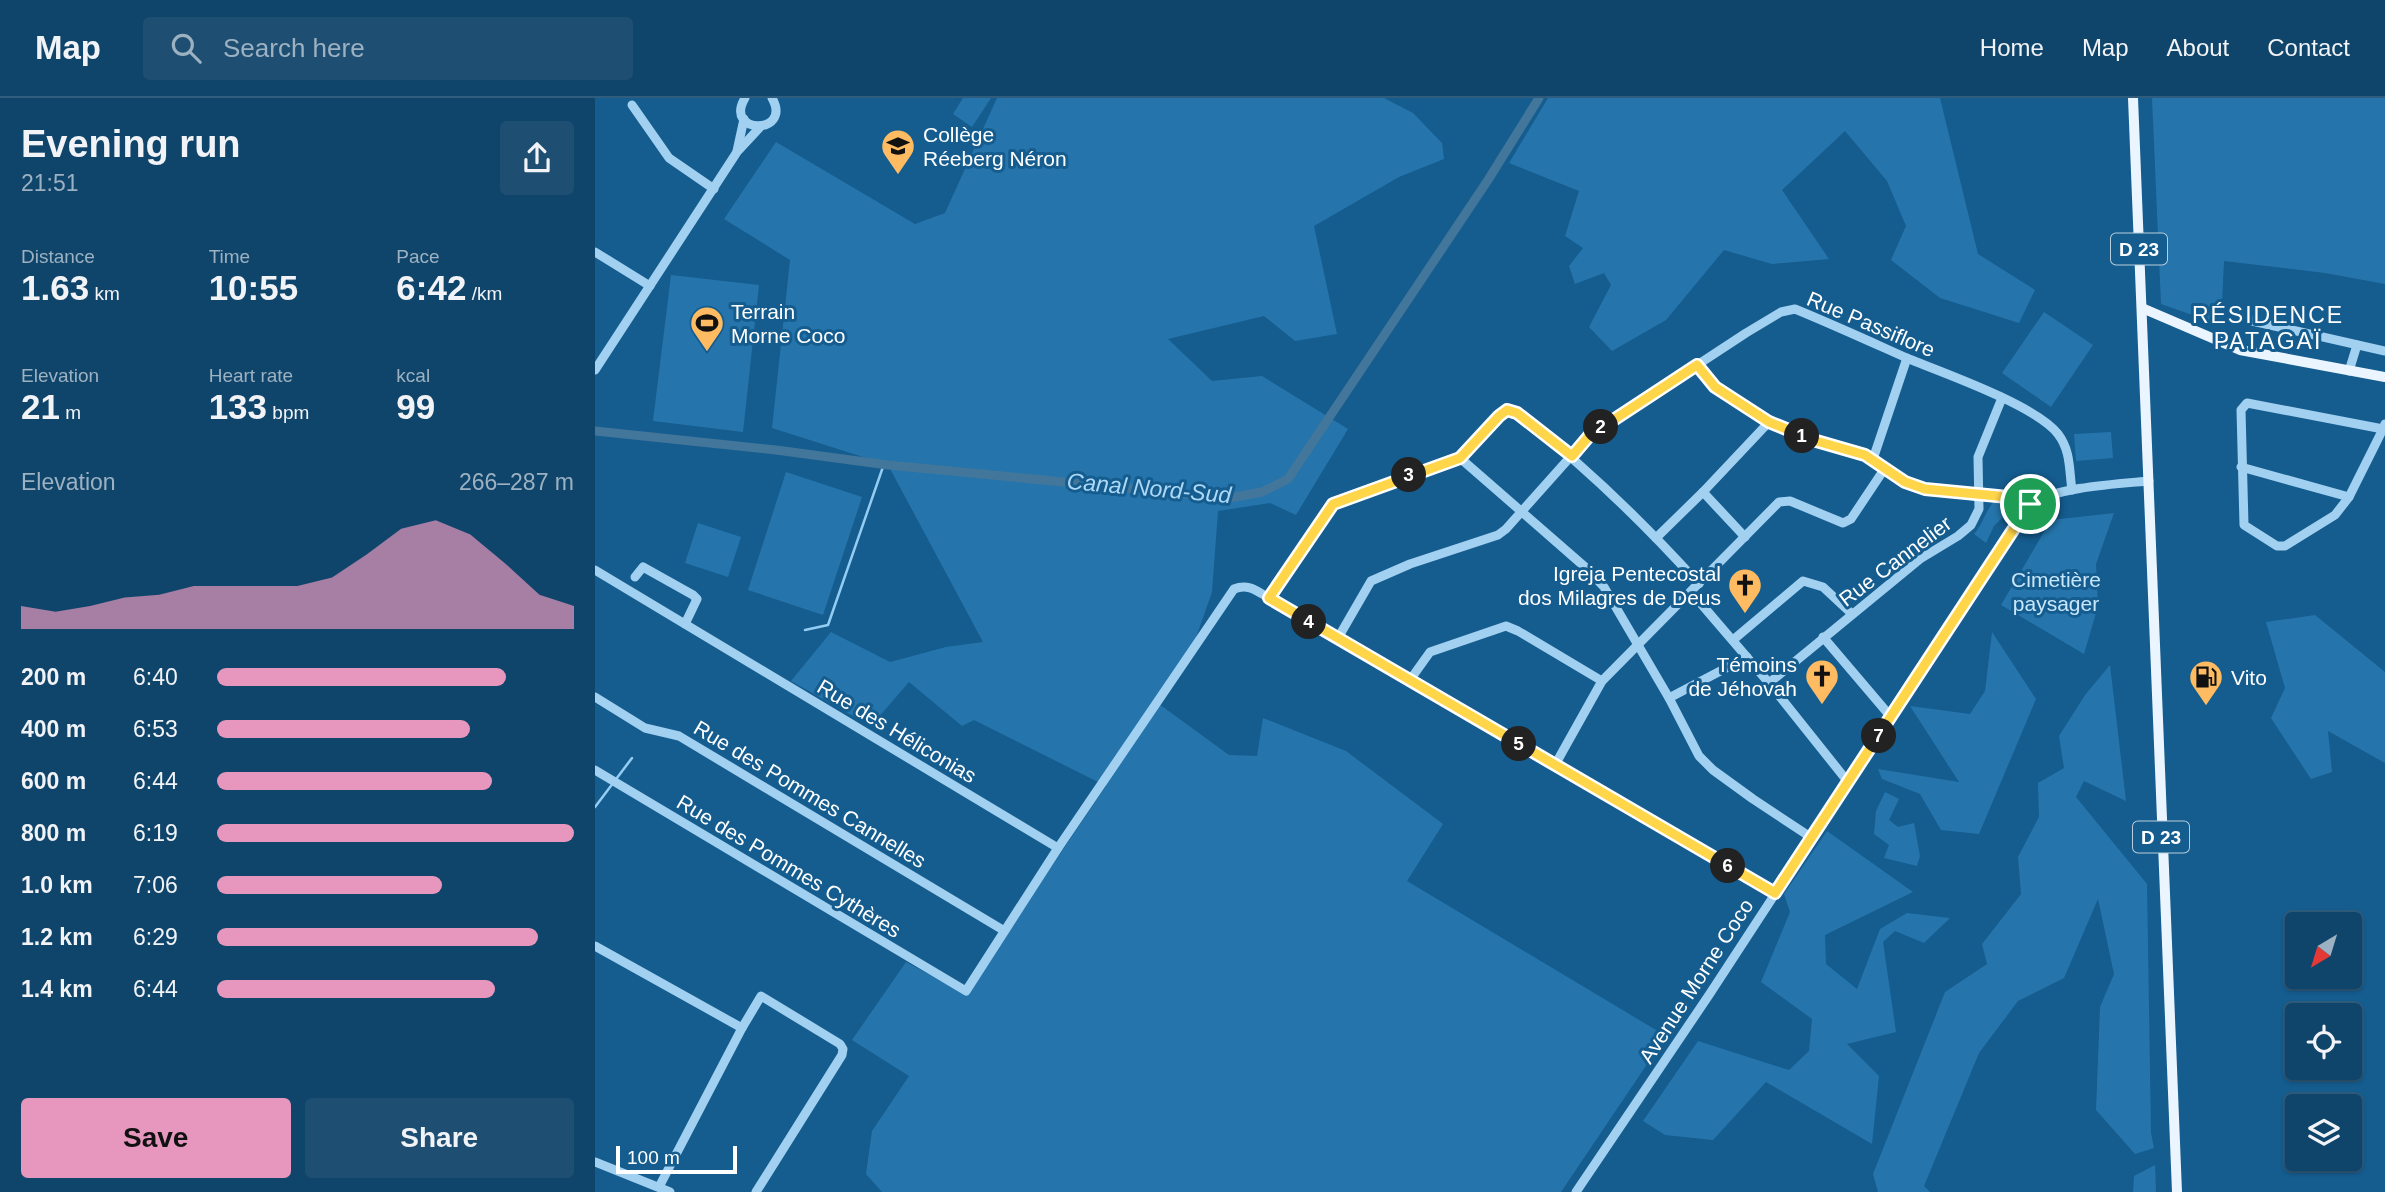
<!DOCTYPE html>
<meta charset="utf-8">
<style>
body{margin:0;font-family:Arial,sans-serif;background:#1e4f73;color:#f1f3f6;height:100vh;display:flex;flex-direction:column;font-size:26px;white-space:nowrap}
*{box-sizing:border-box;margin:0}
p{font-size:23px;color:#9cb1c1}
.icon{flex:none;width:38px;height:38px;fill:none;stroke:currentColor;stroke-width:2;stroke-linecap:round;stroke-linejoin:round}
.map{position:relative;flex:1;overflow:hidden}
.drawer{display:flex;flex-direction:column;background:#10456b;width:595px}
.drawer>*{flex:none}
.needle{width:46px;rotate:218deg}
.controls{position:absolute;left:1690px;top:814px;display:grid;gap:14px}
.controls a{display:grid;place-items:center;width:77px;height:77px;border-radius:7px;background:#10456b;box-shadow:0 2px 5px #0004,0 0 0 2px #305d7e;font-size:35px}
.scale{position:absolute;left:21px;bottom:18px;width:121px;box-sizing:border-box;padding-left:7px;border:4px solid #fff;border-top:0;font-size:19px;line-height:24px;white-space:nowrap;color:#fff;-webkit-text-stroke:5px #155c8f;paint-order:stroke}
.pin{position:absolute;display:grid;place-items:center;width:60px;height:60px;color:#fff;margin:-30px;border:4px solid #fff;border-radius:50%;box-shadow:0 2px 7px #0007}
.km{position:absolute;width:35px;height:35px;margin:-18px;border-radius:50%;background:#222;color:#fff;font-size:19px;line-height:35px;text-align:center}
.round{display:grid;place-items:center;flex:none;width:74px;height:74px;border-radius:7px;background:#1e4f73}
.overview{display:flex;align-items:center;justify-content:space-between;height:119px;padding:0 21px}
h1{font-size:38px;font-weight:700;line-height:52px}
.stats{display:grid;grid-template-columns:repeat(3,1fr);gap:10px;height:119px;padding:7px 21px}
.stats div{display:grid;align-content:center}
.stats b{font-size:35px;font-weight:700}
.stats small{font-size:19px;font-weight:400}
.stats p{font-size:19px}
.chart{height:196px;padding:14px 21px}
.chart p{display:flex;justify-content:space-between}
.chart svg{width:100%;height:126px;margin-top:7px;fill:#e797bd;opacity:.7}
.action{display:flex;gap:14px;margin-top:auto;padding:14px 21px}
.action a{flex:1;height:80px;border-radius:7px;background:#e797bd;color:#111;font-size:28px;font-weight:700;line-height:80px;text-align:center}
.action a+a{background:#1e4f73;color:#f1f3f6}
ul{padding:0 21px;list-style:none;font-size:23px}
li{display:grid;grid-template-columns:112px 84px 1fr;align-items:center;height:52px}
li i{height:18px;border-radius:9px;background:#e797bd}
header{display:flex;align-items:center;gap:42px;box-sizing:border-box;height:98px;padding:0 35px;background:#10456b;border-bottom:2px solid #305d7e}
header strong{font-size:33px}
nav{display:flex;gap:38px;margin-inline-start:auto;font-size:24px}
.search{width:490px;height:63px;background:#1e4f73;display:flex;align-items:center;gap:18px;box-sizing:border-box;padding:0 24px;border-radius:7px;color:#9cb1c1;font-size:26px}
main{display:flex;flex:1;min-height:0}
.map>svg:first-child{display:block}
</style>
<header>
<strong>Map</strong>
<div class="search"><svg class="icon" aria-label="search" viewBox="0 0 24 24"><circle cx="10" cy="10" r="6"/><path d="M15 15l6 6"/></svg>Search here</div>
<nav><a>Home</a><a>Map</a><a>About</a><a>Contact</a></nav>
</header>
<main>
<section class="drawer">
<div class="overview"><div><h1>Evening run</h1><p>21:51</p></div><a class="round"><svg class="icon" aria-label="share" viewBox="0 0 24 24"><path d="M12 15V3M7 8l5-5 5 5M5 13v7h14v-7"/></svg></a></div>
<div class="stats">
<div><p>Distance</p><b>1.63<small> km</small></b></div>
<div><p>Time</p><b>10:55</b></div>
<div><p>Pace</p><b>6:42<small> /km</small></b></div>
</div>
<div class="stats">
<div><p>Elevation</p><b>21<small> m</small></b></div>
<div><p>Heart rate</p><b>133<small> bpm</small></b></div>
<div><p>kcal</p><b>99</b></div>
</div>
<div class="chart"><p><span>Elevation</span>266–287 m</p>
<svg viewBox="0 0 160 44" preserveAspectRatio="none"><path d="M0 44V36L10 38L20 36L30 33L40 32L50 29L60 29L70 29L80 29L90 26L100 18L110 9L120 6L130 11L140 21L150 32L160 36V44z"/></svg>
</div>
<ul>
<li><b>200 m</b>6:40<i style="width:81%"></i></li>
<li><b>400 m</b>6:53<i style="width:71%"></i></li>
<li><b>600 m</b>6:44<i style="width:77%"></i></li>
<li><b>800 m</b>6:19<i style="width:100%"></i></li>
<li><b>1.0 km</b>7:06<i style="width:63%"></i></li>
<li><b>1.2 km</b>6:29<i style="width:90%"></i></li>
<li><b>1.4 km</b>6:44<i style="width:78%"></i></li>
</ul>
<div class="action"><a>Save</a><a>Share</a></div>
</section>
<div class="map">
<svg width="1790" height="1094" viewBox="0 0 1790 1094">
<rect width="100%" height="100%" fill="#155c8f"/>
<g fill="#2575ac">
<polygon points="368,0 396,0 377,29 358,16"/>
<polygon points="402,0 789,0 818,15 847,45 849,61 804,79 719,128 742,236 700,243 669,218 573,241 617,283 667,278 753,331 701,417 675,405 623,413 617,494 597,551 564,606 634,657 662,658 668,620 751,653 848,726 812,783 1071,938 966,1094 287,1094 271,1076 277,1033 314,978 257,942 311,864 370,896 511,688 379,622 367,628 314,584 276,628 196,583 236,534 295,564 351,549 388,544 293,367 177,330 195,162 129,121 181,44 320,126 350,115"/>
<polygon points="953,0 1345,0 1383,156 1440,192 1424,225 1345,200 1296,162 1311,128 1292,83 1250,33 1187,92 1234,161 1177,166 1129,152 1071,222 1017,253 994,229 1016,187 1009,175 980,186 974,168 988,150 970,138 984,93 914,65"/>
<polygon points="1557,0 1790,0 1790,186 1730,175 1629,163 1626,227 1566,206"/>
<polygon points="76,177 164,187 148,334 58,323"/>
<polygon points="1449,214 1498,247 1456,309 1407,275"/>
<polygon points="1516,334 1518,360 1481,363 1479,336"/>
<polygon points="191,374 267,399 228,517 153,492"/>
<path d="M1399,403L1412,407L1415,412L1399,428L1391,445L1379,436C1388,426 1390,414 1399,403Z"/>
<polygon points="1519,415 1501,466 1503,508 1489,556 1406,507 1456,422"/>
<polygon points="103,425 146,439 133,479 90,465"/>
<polygon points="1720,517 1790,574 1790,665 1733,633 1737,674 1716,681 1676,620 1690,590 1671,524"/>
<polygon points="1397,534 1441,601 1384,736 1346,732 1325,696 1287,681 1283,671 1364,684 1315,608 1375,616 1390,593"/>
<polygon points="1515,567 1531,703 1489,683 1481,699 1552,786 1556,1035 1559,1050 1540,1056 1501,1012 1505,909 1519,876 1503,801 1469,880 1423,903 1384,955 1329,1088 1335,1094 1283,1094 1278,1076 1350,894 1392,866 1387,846 1426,796 1423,759 1444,719 1443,685 1469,670 1464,638 1490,597"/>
<polygon points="1290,694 1304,701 1294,722 1303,729 1319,725 1325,758 1322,768 1289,760 1294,747 1279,736 1281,713"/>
<polygon points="1232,733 1318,794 1230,837 1231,866 1262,891 1285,831 1312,815 1355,820 1329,845 1300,833 1288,844 1301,934 1252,946 1284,978 1277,1046 1171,984 1118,1042 1070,1037 1048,1023 1103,943 1194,972 1214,953 1217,921 1166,884 1195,814 1189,796"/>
<polygon points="1560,1067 1561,1094 1538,1094 1539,1078"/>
</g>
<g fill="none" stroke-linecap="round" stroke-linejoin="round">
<g stroke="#94cdf3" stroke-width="2.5">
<polyline points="210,532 233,527 289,366"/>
<polyline points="0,709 37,660"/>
</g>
<polyline stroke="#43769b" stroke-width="9" points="0,333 181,352 293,367 634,400 667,394 693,381 893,82 944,0"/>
<g stroke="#a1d0f0" stroke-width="9">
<path d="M150,0C128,37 198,37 177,0"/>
<polyline points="37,7 74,60 119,91"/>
<polyline points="142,53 149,21"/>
<polyline points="0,154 55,188"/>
<polyline points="1657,223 1790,253"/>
<polyline points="1102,267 1120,289 1174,324 1218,342 1270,357 1310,384 1330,391 1423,400 1435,406"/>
<polyline points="0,272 142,54 166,28"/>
<polyline points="1754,273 1762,247"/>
<polyline points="1788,331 1652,305 1646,312 1649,427 1682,448 1690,448 1740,417 1754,399 1788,331 1790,326"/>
<polyline points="865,360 990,469 1009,489 1074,600 1104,658 1118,672 1158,701 1217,740"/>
<polyline points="1278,361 1312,260"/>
<polyline points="1646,369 1754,399"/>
<polyline points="1108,394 1150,439"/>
<polyline points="1061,440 1108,394 1174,324"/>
<polyline points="0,472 463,750"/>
<polyline points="40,479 48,469 98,497 102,501 90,526"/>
<polyline points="1096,494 1174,585 1253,684"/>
<path d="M674,500L738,406L865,360L904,318L912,312L922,315C988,366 1048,424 1104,486"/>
<polyline points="1228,539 1296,619"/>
<path d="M743,540L776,483L815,466L903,437L911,431L994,338L1151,235L1186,214L1200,211C1239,227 1276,244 1314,261C1349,275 1442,308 1463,336C1476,353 1474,372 1477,392"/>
<polyline points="1138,542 1208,483 1228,489 1257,516"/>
<polyline points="815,582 835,554 911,528 923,533 1007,583"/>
<polyline points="1174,585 1325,461 1363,438 1376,427 1384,411 1383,359 1407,300"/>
<polyline points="0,599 50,630 84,638 408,832"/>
<polyline points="1074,600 1152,559"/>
<polyline points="960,667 1007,583 1184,404 1195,403 1248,425 1256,421 1290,370"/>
<path d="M0,672L371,893L463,750L639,491C653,485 662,493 674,500L1180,795"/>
<polyline points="0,848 147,930"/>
<polyline points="0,1064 75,1094"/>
<polyline points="64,1089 147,930 166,898 245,946 248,951 247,957 161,1094"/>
<path d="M981,1094L1114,897L1435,406C1462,389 1522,386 1554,383"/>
</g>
<g stroke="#ebf5ff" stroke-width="10">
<polyline points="1538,0 1582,1094"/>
<polyline points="1547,210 1645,252 1790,279"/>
</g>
</g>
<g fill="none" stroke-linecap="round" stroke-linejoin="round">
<g stroke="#fff" stroke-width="14">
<polygon id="route" points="1102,267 1120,289 1174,324 1218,342 1270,357 1310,384 1330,391 1423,400 1435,406 1180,795 674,500 738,406 865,360 904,318 912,312 922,315 977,358 994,338"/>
</g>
<use href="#route" stroke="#ffd54a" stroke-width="9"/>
</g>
<defs>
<g id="school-pin" transform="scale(1.75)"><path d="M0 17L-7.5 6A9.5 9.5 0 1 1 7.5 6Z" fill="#ffbb61" stroke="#155c8f"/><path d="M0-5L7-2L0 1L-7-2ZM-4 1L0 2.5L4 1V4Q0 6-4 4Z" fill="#111"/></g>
<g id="stadium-pin" transform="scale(1.75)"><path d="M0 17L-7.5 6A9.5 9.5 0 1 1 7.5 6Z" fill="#ffbb61" stroke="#155c8f"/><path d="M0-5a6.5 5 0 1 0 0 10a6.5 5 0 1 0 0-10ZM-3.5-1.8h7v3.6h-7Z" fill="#111"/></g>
<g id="church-pin" transform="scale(1.75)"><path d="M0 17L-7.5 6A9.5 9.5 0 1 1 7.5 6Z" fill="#ffbb61" stroke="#155c8f"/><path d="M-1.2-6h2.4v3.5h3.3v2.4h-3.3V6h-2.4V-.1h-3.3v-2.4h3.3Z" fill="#111"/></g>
<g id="fuel-pin" transform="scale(1.75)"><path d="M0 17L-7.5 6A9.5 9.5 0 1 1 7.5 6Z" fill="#ffbb61" stroke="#155c8f"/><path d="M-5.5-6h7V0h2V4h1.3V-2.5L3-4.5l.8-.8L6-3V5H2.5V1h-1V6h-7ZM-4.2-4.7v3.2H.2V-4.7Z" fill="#111"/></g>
</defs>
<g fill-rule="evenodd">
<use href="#school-pin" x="303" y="48"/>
<use href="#stadium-pin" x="112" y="225"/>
<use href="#church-pin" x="1150" y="487"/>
<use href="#church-pin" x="1227" y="578"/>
<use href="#fuel-pin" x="1611" y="579"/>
</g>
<g text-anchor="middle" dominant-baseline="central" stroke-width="6" stroke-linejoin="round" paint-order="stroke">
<g fill="#155c8f" stroke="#b9cedd" stroke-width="2">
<rect x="1516" y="135.5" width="56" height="31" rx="5"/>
<rect x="1538" y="723.5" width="56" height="31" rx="5"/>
</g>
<g font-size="19" font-weight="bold" fill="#fff">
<text x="1544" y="151">D 23</text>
<text x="1566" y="739">D 23</text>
</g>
<g font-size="21" fill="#fff" stroke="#155c8f" text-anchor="start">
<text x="328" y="36">Collège<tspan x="328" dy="24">Réeberg Néron</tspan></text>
<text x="136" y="213">Terrain<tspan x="136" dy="24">Morne Coco</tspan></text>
<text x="1126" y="475" text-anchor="end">Igreja Pentecostal<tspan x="1126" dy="24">dos Milagres de Deus</tspan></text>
<text x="1202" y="566" text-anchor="end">Témoins<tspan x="1202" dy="24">de Jéhovah</tspan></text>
<text x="1636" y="579">Vito</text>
</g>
<g font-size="21" fill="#fff" stroke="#155c8f">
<text transform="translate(1276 226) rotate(23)">Rue Passiflore</text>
<text transform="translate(1300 463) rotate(-37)">Rue Cannelier</text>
<text transform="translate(302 633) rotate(31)">Rue des Héliconias</text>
<text transform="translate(215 696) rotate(31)">Rue des Pommes Cannelles</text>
<text transform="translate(194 768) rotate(31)">Rue des Pommes Cythères</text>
<text transform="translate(1101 883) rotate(-57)">Avenue Morne Coco</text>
</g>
<g font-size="21" fill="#c8e7fc" stroke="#155c8f">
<text x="1461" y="481">Cimetière<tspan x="1461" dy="24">paysager</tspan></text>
</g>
<g font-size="23" letter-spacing="2" fill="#fff" stroke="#155c8f">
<text x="1673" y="217">RÉSIDENCE<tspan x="1673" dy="26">PATAGAÏ</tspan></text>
</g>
<g font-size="23" font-style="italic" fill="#add9f7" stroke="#155c8f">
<text transform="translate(554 390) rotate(5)">Canal Nord-Sud</text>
</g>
</g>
</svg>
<div class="controls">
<a><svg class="needle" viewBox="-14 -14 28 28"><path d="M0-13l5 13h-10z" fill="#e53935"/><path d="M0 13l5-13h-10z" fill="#9cb1c1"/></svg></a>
<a><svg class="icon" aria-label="locate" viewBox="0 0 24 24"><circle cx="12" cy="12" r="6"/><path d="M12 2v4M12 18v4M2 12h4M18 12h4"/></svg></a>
<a><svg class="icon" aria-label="layers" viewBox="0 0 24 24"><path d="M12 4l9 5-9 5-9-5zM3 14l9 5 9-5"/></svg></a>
</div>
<div class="scale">100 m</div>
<div class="pin" style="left:1435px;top:406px;background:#1e9e55"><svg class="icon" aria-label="arrive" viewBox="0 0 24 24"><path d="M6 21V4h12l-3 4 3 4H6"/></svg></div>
<b class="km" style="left:1207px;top:338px">1</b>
<b class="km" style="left:1006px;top:329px">2</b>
<b class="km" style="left:814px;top:377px">3</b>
<b class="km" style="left:714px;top:524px">4</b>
<b class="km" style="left:924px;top:646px">5</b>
<b class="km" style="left:1133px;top:768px">6</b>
<b class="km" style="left:1284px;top:638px">7</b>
</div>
</main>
